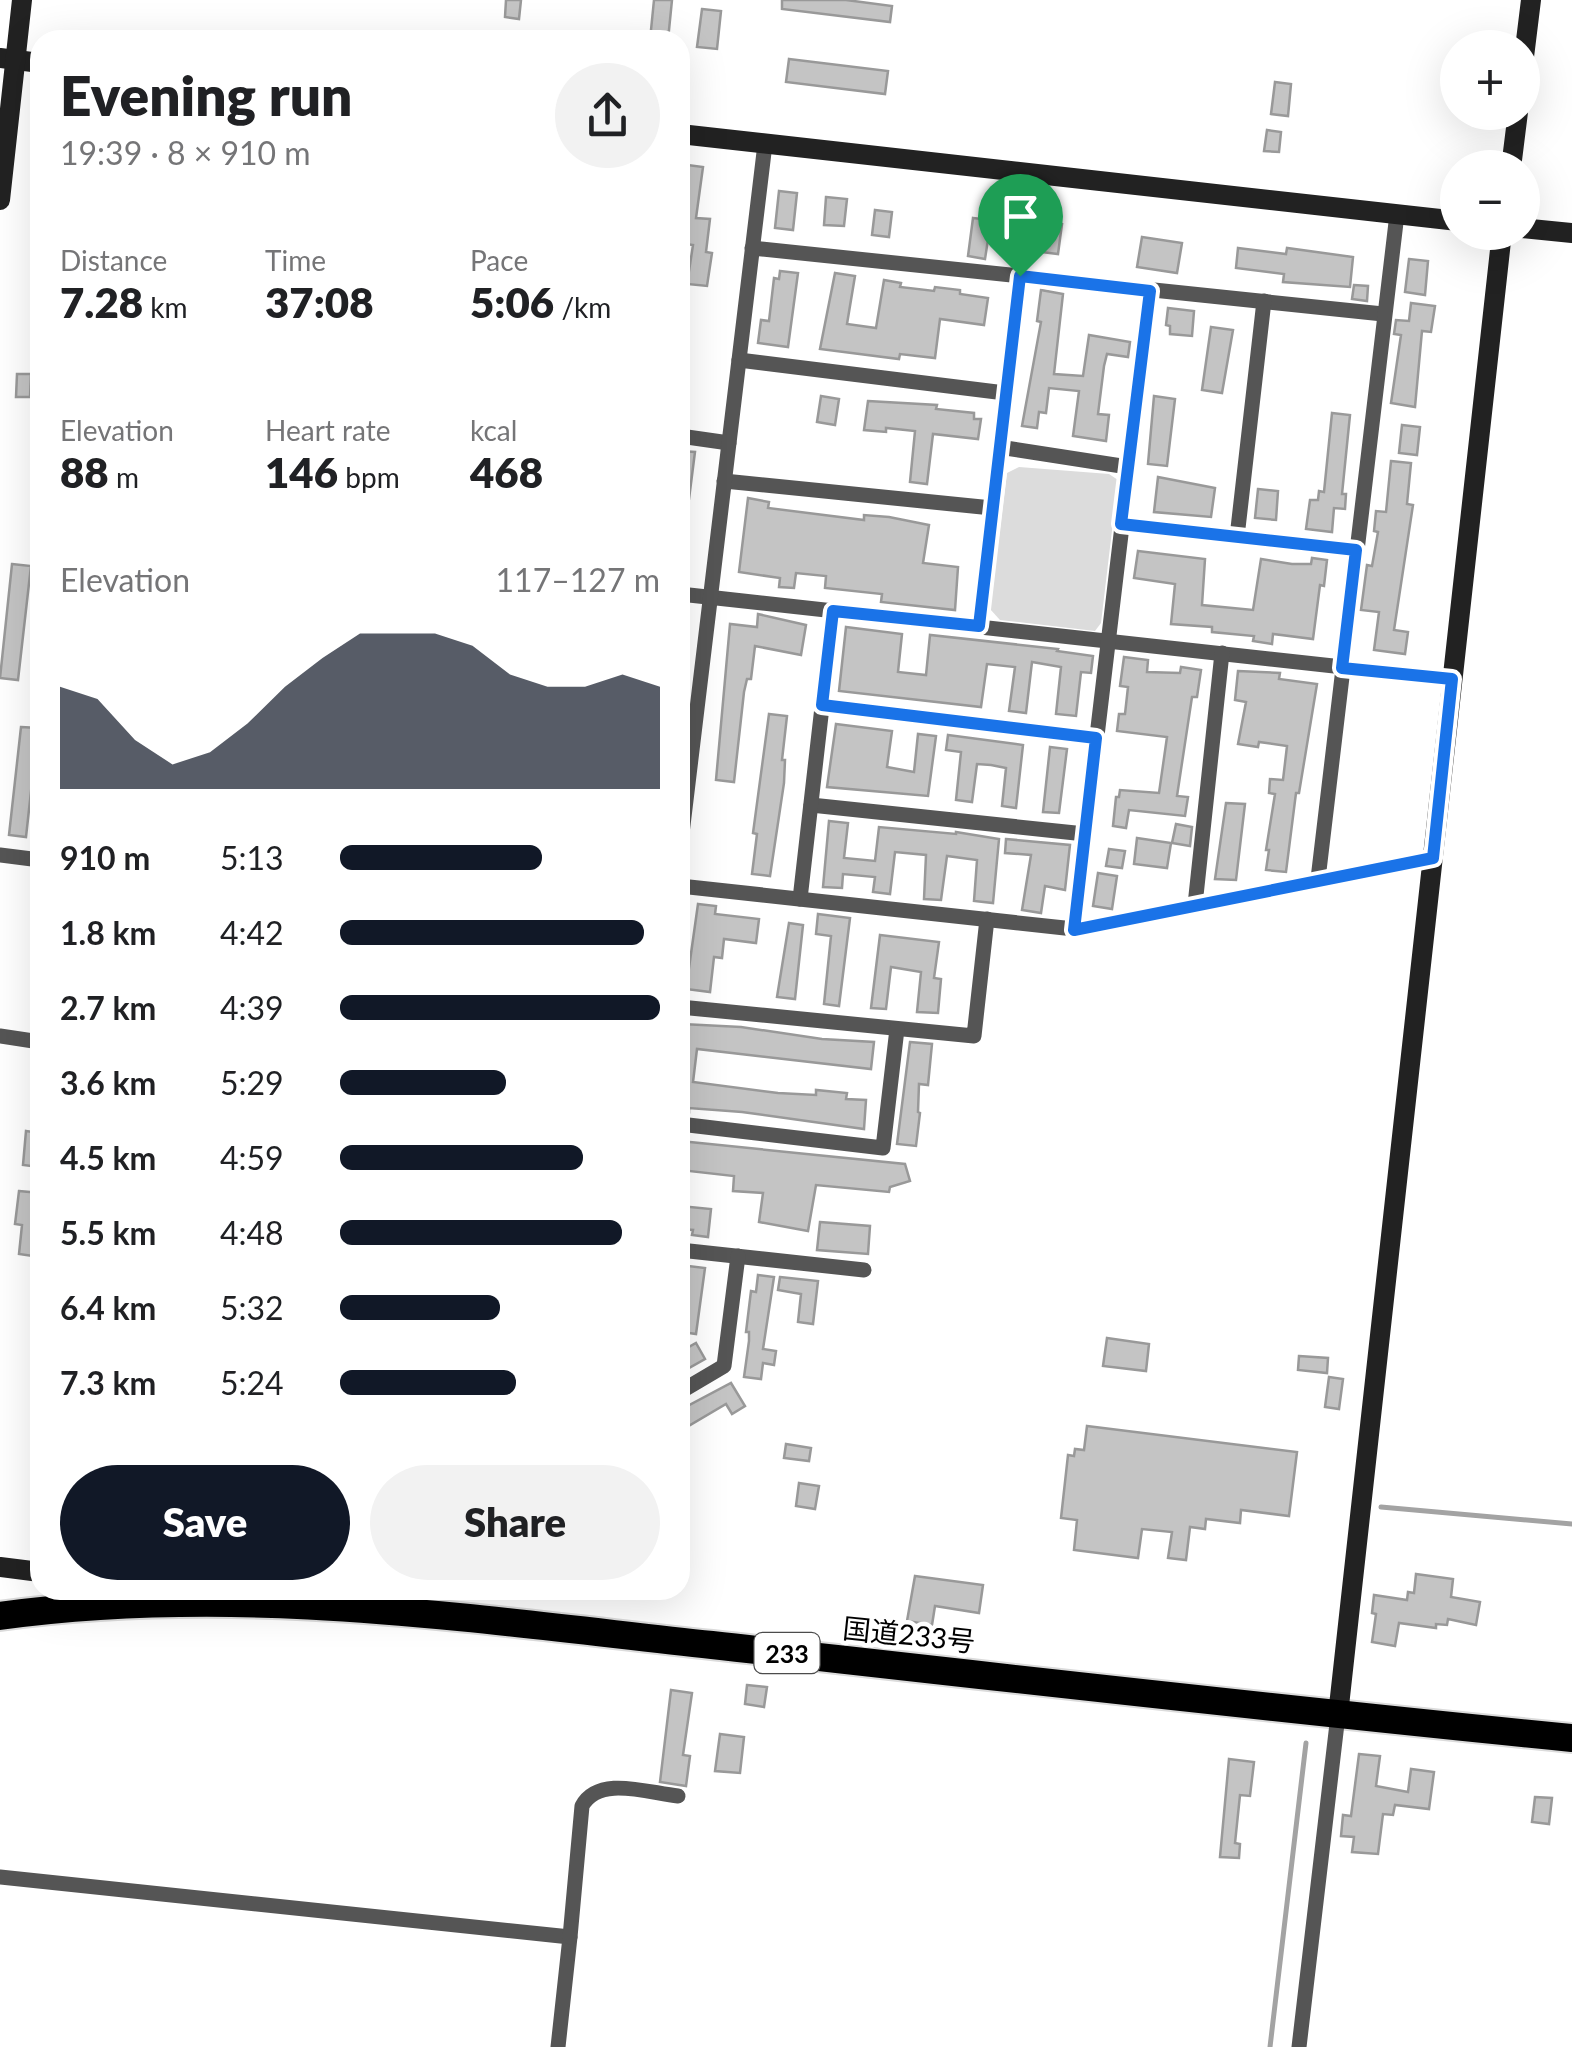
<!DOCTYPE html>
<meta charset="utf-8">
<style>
body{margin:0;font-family:Lato,"Noto Sans JP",sans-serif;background:#f2f2f2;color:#202124;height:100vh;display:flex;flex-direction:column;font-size:38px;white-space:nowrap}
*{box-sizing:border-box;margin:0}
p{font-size:32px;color:#757577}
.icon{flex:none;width:55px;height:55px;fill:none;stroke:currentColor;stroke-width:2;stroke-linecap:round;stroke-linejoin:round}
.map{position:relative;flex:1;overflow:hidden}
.drawer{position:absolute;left:30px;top:30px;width:660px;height:1570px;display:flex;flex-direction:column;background:#fff;border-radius:30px;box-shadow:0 10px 40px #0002}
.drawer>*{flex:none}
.tools{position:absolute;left:1440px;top:30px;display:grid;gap:20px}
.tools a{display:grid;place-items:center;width:100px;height:100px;border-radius:50%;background:#fff;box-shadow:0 10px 40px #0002;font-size:50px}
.pin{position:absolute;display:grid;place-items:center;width:85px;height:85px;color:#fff;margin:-102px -42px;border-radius:50% 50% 50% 0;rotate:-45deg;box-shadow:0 0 10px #0007}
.pin .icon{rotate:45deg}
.round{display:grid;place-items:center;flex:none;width:105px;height:105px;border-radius:52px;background:#f2f2f2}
.overview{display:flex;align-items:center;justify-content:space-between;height:170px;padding:0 30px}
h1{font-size:55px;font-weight:800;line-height:75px}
.stats{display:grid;grid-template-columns:repeat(3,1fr);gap:15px;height:170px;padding:10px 30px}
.stats div{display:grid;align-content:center}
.stats b{font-size:42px;font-weight:800}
.stats small{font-size:28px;font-weight:400}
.stats p{font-size:28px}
.chart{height:280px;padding:20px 30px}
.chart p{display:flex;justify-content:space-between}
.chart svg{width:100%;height:180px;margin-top:10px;fill:#111827;opacity:.7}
.action{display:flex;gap:20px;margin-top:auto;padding:20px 30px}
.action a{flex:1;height:115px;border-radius:60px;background:#111827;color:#fff;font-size:40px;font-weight:800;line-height:115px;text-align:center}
.action a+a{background:#f2f2f2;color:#202124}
ul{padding:0 30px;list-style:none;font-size:32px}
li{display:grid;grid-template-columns:160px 120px 1fr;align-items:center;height:75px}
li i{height:25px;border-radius:12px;background:#111827}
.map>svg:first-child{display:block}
</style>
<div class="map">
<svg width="1572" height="2047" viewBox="0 0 1572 2047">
<rect width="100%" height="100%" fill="#fff"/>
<polygon fill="#dcdcdc" points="1019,467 1109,474 1118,480 1101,623 1095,631 1000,620 990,609 1007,473"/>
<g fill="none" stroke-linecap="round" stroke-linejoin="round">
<g stroke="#a3a3a3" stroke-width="5">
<polyline points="1381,1507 1572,1524"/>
<polyline points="1270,2047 1306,1743"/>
</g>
</g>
<g fill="#c4c4c4" stroke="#999" stroke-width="2.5">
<polygon points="506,0 521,0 519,19 505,17"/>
<polygon points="654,0 672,0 668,40 650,40"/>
<polygon points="782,0 846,0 892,6 890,22 782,9"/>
<polygon points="702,9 721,11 717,49 697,47"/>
<polygon points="789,59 888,71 885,94 786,82"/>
<polygon points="1275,82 1291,84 1288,116 1271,114"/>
<polygon points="1267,130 1281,132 1279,152 1264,151"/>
<polygon points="680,164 703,167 696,218 710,219 706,252 712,253 707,286 687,284 693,245 680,243 683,200 680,200"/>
<polygon points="779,191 797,193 793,230 775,228"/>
<polygon points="826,197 847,199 844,226 824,225"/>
<polygon points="875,210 892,212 889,237 872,235"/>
<polygon points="973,218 991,220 985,259 968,256"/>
<polygon points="1045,221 1062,224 1058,254 1041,252"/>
<polygon points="1142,237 1182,243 1177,273 1137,267"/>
<polygon points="1238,248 1286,254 1287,248 1353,257 1350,287 1283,282 1284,274 1236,268"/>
<polygon points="1409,259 1428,261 1425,295 1405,292"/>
<polygon points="780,271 798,273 788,347 758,343 761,320 769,321 774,278 779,279"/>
<polygon points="835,273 855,276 847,324 876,328 884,280 901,283 900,287 934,291 935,287 960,290 960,294 988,298 984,325 940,319 935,358 900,354 899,359 820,349"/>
<polygon points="1354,285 1368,286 1367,301 1352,299"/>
<polygon points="1041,290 1063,294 1054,374 1083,376 1089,335 1130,342 1128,357 1107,354 1104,366 1098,414 1109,415 1106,441 1073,436 1079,391 1049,388 1046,413 1039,412 1037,428 1022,426 1041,322 1037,321"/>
<polygon points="1411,303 1435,306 1431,332 1422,331 1415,407 1391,403 1401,335 1394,334 1396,320 1409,321"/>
<polygon points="1168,308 1194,311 1192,336 1170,334 1170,326 1166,325"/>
<polygon points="1211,327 1233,330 1222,393 1202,390"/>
<polygon points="17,374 31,374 30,397 16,397"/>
<polygon points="821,396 839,399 835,425 817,422"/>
<polygon points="1154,396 1175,399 1167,466 1148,464"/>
<polygon points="868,401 937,405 936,409 974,413 974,419 981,419 978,439 933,434 927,484 910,482 915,431 886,428 886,432 864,430"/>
<polygon points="1332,413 1350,415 1342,494 1346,494 1345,509 1334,508 1332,532 1306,529 1310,500 1318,500 1319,491 1324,492"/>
<polygon points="1402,425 1420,427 1417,455 1399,453"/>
<polygon points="680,451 695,452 689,499 680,499"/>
<polygon points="1391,461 1411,463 1407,504 1413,505 1394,630 1408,632 1405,654 1374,650 1379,612 1361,610 1367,565 1372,566 1378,532 1374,531 1376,511 1386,512"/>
<polygon points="1158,477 1215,488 1211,517 1154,512"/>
<polygon points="1258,489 1278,491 1276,520 1255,518"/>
<polygon points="748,498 769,502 768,508 864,520 864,515 889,517 929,525 923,563 958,567 955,610 881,602 882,594 825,588 826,576 796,573 794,588 779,587 780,578 739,572"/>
<polygon points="1138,551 1205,559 1202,605 1253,610 1261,559 1292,564 1311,564 1312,558 1327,560 1324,586 1320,585 1313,639 1273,634 1272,644 1253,641 1254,636 1212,632 1212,627 1171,624 1175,584 1134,578"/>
<polygon points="12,564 31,566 18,680 0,678"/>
<polygon points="758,614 806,625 801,655 755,646 751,679 747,679 744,692 734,782 716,780 730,624 757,627"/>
<polygon points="846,627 902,634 898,672 926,675 930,635 1058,649 1057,651 1093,656 1091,673 1081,672 1076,716 1056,714 1061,667 1032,662 1026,713 1009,711 1015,667 987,664 981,707 839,691"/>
<polygon points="1124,657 1148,660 1147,672 1180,673 1181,667 1201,670 1197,697 1192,697 1177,796 1188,797 1185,816 1129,810 1126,828 1113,826 1116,797 1119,797 1120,790 1159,793 1167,737 1117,731 1119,714 1125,714 1128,687 1120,686"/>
<polygon points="1238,671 1280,673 1279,679 1317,684 1299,793 1296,793 1286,872 1266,870 1269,850 1266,850 1275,794 1269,793 1270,779 1283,780 1287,746 1259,742 1258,747 1238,744 1246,702 1235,700"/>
<polygon points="769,714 787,716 782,760 785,760 784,783 770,876 752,874 757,834 753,833"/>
<polygon points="836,724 892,731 887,767 914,772 918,734 936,736 928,796 827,787"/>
<polygon points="21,727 38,728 26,837 9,835"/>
<polygon points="948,735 1023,745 1016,808 1002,806 1006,768 991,765 977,764 972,802 956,800 961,752 946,750"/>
<polygon points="1050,747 1067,749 1059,813 1043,812"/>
<polygon points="1226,803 1245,804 1236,880 1215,879"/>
<polygon points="829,821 848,823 844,858 875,861 879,827 956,834 956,832 999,839 993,903 974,901 977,860 947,856 941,900 924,899 926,855 895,852 890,894 873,892 875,877 843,874 842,888 823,887"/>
<polygon points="1176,824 1192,827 1190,846 1172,843"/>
<polygon points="1137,838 1171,843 1167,868 1134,864"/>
<polygon points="1006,839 1070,845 1065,890 1045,886 1041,913 1022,910 1031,855 1005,853"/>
<polygon points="1109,849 1125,851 1122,868 1106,866"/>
<polygon points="1098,873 1117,876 1112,909 1093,906"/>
<polygon points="698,904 716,906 715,914 759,919 756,943 724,939 722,958 714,957 710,992 686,989"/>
<polygon points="818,914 850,918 839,1006 824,1004 831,936 816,934"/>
<polygon points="789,923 803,925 795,999 777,997"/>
<polygon points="880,935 939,942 934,978 941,979 938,1013 917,1012 921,972 891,967 886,1009 871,1008"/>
<polygon points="682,1024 741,1027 822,1039 874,1042 871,1069 697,1049 693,1082 778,1093 816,1095 816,1090 847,1093 846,1099 866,1100 864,1129 742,1112 689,1108 689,1112 680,1111"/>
<polygon points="910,1042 932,1044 928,1085 919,1084 918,1112 920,1113 916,1146 897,1144"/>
<polygon points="26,1131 40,1133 40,1167 23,1165"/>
<polygon points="680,1141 905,1164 910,1181 890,1187 889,1192 816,1185 808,1231 759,1222 763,1193 733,1191 734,1176 680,1170"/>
<polygon points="19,1191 40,1193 40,1257 19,1254 22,1225 15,1224"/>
<polygon points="680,1206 711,1209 708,1237 692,1235 693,1230 680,1229"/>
<polygon points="820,1222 870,1226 868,1254 817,1250"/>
<polygon points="680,1265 705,1268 696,1334 682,1332 686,1295 680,1294"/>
<polygon points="758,1275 774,1277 763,1349 776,1351 774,1365 763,1363 761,1379 744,1377 749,1341 749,1332 746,1332 751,1291 756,1292"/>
<polygon points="780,1277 818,1281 813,1324 798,1322 801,1294 778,1290"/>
<polygon points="1107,1338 1149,1344 1146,1371 1103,1366"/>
<polygon points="696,1343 705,1359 680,1373 680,1352"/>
<polygon points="1299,1356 1328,1358 1327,1373 1298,1370"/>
<polygon points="1329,1377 1343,1379 1339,1409 1325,1407"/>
<polygon points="731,1383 745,1406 732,1414 726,1404 680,1431 680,1410"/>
<polygon points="1087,1426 1297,1452 1289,1516 1241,1510 1240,1523 1206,1519 1205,1529 1190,1527 1186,1560 1168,1558 1172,1532 1142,1529 1138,1558 1074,1550 1077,1520 1061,1518 1068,1455 1074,1456 1075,1449 1084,1450"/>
<polygon points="786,1444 811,1448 809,1461 784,1458"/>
<polygon points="799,1483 819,1486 815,1509 796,1506"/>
<polygon points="1416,1574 1453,1579 1451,1597 1480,1602 1476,1625 1448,1619 1447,1625 1436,1624 1436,1628 1399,1623 1395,1646 1372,1642 1376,1614 1372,1613 1374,1595 1407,1600 1408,1592 1414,1593"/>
<polygon points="915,1576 983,1585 979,1613 935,1606 932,1625 907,1621"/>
<polygon points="747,1685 767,1687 764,1707 745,1704"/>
<polygon points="671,1690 692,1693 683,1755 690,1756 686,1786 660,1782"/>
<polygon points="720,1734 744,1737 740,1773 715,1771"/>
<polygon points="1359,1754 1380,1756 1376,1786 1408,1792 1411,1769 1434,1772 1429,1809 1395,1805 1393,1815 1383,1814 1378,1854 1352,1852 1354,1837 1341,1836 1343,1815 1351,1816"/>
<polygon points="1229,1759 1254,1762 1250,1796 1240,1795 1235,1843 1240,1844 1239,1858 1220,1857"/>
<polygon points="1535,1797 1552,1798 1549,1824 1532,1822"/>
</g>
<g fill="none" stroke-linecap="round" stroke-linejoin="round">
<g stroke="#dbdbdb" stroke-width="32">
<path id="highway" d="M0,1616C241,1583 472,1619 712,1645C998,1677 1285,1710 1572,1738"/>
</g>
<g stroke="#555" stroke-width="15">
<polyline points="752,248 1383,314"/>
<polyline points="739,360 1005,393"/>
<polyline points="680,436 729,443"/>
<polyline points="999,447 1128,467"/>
<polyline points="724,481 992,508"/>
<polyline points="1121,523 1356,550"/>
<polyline points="1237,537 1264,301"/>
<polyline points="680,594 1452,679"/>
<polyline points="979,627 1032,172"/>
<polyline points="822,705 1096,738"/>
<polyline points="811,805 1085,834"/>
<polyline points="680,850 765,144"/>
<polyline points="0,855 40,860"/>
<polyline points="1318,879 1397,214"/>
<polyline points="680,886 1074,929 1433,858"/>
<polyline points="800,899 833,611"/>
<polyline points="1195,905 1222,653"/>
<polyline points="1074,929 1150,291"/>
<polyline points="680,1007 974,1036 987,919"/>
<polyline points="0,1036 40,1042"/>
<polyline points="680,1124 883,1148 897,1029"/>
<polyline points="680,1250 864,1270"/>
<polyline points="680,1392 724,1366 738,1256"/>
<polyline points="0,1877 570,1937 558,2047"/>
<path d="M570,1937L582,1806C599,1775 648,1793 678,1796"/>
<polyline points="1299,2047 1338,1715"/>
</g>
<g stroke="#222" stroke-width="20">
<polyline points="0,58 40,63"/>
<polyline points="1522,73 1531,0"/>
<polyline points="680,134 1458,221"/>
<polyline points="1511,168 1518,112"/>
<polyline points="0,200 22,0"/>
<polyline points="1522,228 1572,233"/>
<polyline points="0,1567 40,1572"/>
<path d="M1338,1715C1392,1221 1450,727 1502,232"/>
</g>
<use href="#highway" stroke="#000" stroke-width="28"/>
</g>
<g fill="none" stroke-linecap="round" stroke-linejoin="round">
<g stroke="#fff" stroke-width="20">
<polygon id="route" points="1020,276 1150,291 1121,524 1356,550 1342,668 1452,679 1433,858 1074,930 1096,738 822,705 833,611 979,626"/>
</g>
<use href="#route" stroke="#1a73e8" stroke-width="12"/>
</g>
<g text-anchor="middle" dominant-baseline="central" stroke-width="9" stroke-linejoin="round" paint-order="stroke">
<rect fill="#fff" stroke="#4c4c4c" stroke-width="2.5" x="754.5" y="1633" width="65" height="40" rx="8"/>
<g font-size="25" font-weight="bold" fill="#000">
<text x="787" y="1653">233</text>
</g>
<g font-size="28" fill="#000" stroke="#fff">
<text transform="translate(909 1634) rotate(6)">国道233号</text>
</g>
</g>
</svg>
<div class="tools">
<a>+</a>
<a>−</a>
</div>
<div class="pin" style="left:1020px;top:276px;background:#1e9e55"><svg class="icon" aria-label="arrive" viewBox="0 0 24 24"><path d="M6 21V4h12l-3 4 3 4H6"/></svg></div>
<section class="drawer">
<div class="overview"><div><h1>Evening run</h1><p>19:39 · 8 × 910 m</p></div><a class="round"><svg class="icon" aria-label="share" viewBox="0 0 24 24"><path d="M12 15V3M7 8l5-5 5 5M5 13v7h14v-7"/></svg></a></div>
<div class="stats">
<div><p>Distance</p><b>7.28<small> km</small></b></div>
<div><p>Time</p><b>37:08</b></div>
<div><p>Pace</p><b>5:06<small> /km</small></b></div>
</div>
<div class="stats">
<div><p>Elevation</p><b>88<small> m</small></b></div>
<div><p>Heart rate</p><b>146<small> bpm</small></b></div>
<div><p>kcal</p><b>468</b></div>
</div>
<div class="chart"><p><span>Elevation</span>117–127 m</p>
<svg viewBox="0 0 160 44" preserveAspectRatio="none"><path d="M0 44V19L10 22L20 32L30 38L40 35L50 28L60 19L70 12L80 6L90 6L100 6L110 9L120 16L130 19L140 19L150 16L160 19V44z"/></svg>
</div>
<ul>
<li><b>910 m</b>5:13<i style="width:63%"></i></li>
<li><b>1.8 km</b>4:42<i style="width:95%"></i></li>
<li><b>2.7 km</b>4:39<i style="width:100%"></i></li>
<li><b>3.6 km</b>5:29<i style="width:52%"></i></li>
<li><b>4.5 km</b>4:59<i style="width:76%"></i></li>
<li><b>5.5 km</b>4:48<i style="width:88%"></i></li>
<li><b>6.4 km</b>5:32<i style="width:50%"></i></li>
<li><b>7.3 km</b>5:24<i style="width:55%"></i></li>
</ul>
<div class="action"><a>Save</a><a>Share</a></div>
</section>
</div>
